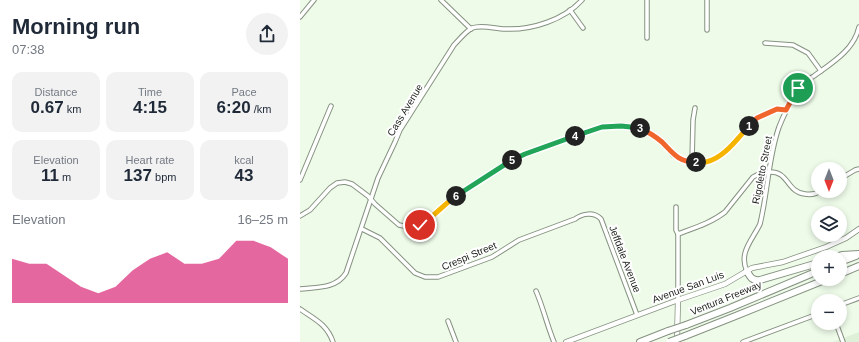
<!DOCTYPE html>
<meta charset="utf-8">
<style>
body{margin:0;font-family:Arial,sans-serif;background:#f2f2f3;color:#1f2937;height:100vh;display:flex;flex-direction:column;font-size:15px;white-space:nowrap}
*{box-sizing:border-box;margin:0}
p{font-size:13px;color:#747a83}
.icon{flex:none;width:22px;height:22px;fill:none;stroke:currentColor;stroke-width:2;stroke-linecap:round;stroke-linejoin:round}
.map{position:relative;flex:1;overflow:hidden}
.details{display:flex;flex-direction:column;background:#fff;width:300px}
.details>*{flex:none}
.needle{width:26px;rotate:180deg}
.tools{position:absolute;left:511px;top:162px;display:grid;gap:8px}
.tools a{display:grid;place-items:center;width:36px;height:36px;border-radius:50%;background:#fff;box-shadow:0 2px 6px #0003;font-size:20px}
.pin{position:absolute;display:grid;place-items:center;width:34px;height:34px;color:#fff;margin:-17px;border:2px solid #fff;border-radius:50%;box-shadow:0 1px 4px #0007}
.km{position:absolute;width:20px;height:20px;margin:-10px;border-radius:50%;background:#222;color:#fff;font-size:11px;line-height:20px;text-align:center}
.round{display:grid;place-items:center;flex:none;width:42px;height:42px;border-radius:21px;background:#f2f2f3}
.overview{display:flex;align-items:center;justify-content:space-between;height:68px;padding:0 12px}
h1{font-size:22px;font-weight:600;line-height:30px}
.figures{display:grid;grid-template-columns:repeat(3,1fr);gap:6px;height:68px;padding:4px 12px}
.figures div{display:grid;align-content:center;border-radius:10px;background:#f2f2f3;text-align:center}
.figures b{font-size:17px;font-weight:600}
.figures small{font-size:11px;font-weight:400}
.figures p{font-size:11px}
.chart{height:112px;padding:8px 12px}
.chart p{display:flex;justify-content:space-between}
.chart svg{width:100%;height:72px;margin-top:4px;fill:#db2777;opacity:.7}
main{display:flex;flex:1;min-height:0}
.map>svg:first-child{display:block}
</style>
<main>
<section class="details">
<div class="overview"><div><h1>Morning run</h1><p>07:38</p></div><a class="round"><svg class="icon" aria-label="share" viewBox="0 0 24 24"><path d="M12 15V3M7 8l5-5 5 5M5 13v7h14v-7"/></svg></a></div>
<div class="figures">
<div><p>Distance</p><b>0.67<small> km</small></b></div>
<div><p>Time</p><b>4:15</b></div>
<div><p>Pace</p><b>6:20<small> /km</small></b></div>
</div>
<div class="figures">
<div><p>Elevation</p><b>11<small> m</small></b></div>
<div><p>Heart rate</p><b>137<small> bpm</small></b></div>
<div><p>kcal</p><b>43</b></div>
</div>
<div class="chart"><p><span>Elevation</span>16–25 m</p>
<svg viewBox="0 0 160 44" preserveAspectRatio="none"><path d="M0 44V17L10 20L20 20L30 27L40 34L50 38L60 34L70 24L80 17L90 13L100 20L110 20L120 17L130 6L140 6L150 10L160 17V44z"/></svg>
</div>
</section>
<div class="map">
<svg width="559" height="342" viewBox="0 0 559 342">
<rect width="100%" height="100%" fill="#eefbe9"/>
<polygon fill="#def0d7" points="559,332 559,342 533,342"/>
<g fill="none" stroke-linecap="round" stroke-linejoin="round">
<g stroke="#869281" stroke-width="5.5">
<g id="minor">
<polyline points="141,0 171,29"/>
<polyline points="347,0 347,38"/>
<polyline points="270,10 283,28"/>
<polyline points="0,17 14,0"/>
<polyline points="407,30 407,0"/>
<polyline points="465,43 493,45 508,53 521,71"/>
<polyline points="392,162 393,120 395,108"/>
<polyline points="540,179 555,170 559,169"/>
<polyline points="0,180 31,106"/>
<polyline points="376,207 376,230 378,234 378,300"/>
<polyline points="0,216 10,210 30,188 37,183 45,182 52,184 68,196 75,204 99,225 109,227 120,225 127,221 148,201 212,159 225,154 286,132 302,127 321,125 341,128 352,134 362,142 373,155 384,160 392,162 405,162 415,159 423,154 451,124 457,118 477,109 487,110"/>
<path d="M62,229L80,238L115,273L125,277H138L192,257L219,240L275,219C283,213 294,212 301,219L337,315"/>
<path d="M378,234C394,228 411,223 425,212L453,177C458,174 462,172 468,172C489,170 486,192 505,194C511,195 516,194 520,191"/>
<path d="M447,271C438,253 453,239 460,224C468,192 468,158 479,127C484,114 491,101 498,89C502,83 509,79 514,76C532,63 554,50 559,27"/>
<path d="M0,289C16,287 36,289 46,273L78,178L95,142L100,130L154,45C160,39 165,32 172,28C183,24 194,29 206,29C232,30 264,20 282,0"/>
<path d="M236,291C243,307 247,325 254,342"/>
<polyline points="540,305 559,298"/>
<path d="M0,309C14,319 27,324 33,342"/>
<polyline points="148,321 156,342"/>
<polyline points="536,323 543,342"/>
<polyline points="443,342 518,314"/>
</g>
</g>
<g stroke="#869281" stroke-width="6">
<g id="tertiary">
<polyline points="377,340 378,300"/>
<polyline points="266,342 378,300 425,284 452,268 483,262 526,247 546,238 559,229"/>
</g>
</g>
<g stroke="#869281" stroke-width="8">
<g id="motorway">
<polyline points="536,257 542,255 559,254"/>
<polyline points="540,262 556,256"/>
<path d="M447,271C450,277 452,281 460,280L518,263"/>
<polyline points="540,274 559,266"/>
<polyline points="386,325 430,308 518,271"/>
<polyline points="385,336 433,317 527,279"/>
<polyline points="340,342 368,331"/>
</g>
</g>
<use href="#minor" stroke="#fff" stroke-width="3.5"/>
<use href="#tertiary" stroke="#fff" stroke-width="4.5"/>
<use href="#motorway" stroke="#fff" stroke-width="6"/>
<g stroke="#869281" stroke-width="8" stroke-linecap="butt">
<g id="motorway-bridge">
<polyline points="368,331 386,325"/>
<polyline points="369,342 385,336"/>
</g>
</g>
<use href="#motorway-bridge" stroke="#fff" stroke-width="6"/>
</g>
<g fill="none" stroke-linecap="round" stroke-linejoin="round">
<g stroke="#fff" stroke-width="8">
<polyline id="split-1" points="449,126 457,118 477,109 486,110 498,88"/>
</g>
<g stroke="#fff" stroke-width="8">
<path id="split-2" d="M396,162C399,162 403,162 406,162C424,158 437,139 449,126"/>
</g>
<g stroke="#fff" stroke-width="8">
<path id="split-3" d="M340,128C348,132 355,136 362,142C373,153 378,162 396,162"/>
</g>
<g stroke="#fff" stroke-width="8">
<polyline id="split-4" points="275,136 302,127 321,126 340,128"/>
</g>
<g stroke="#fff" stroke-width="8">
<polyline id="split-5" points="212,160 225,154 275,136"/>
</g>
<g stroke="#fff" stroke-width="8">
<polyline id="split-6" points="156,196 212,160"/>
</g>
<g stroke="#fff" stroke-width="8">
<path id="split-7" d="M120,225C134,217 143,205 156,196"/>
</g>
<use href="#split-1" stroke="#f0652b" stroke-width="5"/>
<use href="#split-2" stroke="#f5b400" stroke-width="5"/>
<use href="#split-3" stroke="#f0652b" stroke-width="5"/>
<use href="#split-4" stroke="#22a559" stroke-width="5"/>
<use href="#split-5" stroke="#22a559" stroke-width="5"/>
<use href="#split-6" stroke="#22a559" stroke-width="5"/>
<use href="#split-7" stroke="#f5b400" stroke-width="5"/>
</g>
<g text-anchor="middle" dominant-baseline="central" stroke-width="4" stroke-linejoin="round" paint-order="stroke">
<g font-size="10" fill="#1c211a" stroke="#fff">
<text transform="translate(105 110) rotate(-59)">Cass Avenue</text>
<text transform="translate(462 170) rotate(-79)">Rigoletto Street</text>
<text transform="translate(169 256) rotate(-23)">Crespi Street</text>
<text transform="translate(325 259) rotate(69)">Jeffdale Avenue</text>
<text transform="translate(388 287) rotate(-20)">Avenue San Luis</text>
<text transform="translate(426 298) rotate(-22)">Ventura Freeway</text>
</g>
</g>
</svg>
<div class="tools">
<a><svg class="needle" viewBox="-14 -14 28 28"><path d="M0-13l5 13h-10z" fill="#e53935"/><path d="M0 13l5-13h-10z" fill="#747a83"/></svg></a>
<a><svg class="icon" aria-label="layers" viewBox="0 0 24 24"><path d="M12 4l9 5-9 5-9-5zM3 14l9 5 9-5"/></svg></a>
<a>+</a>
<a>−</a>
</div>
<div class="pin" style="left:498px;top:88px;background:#1e9e55"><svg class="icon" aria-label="arrive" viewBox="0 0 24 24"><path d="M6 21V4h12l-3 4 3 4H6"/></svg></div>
<div class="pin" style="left:120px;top:225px;background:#d93025"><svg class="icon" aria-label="check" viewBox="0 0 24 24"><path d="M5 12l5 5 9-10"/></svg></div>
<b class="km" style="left:449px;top:126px">1</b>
<b class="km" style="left:396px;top:162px">2</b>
<b class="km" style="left:340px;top:128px">3</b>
<b class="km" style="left:275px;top:136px">4</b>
<b class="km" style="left:212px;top:160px">5</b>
<b class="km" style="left:156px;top:196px">6</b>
</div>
</main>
